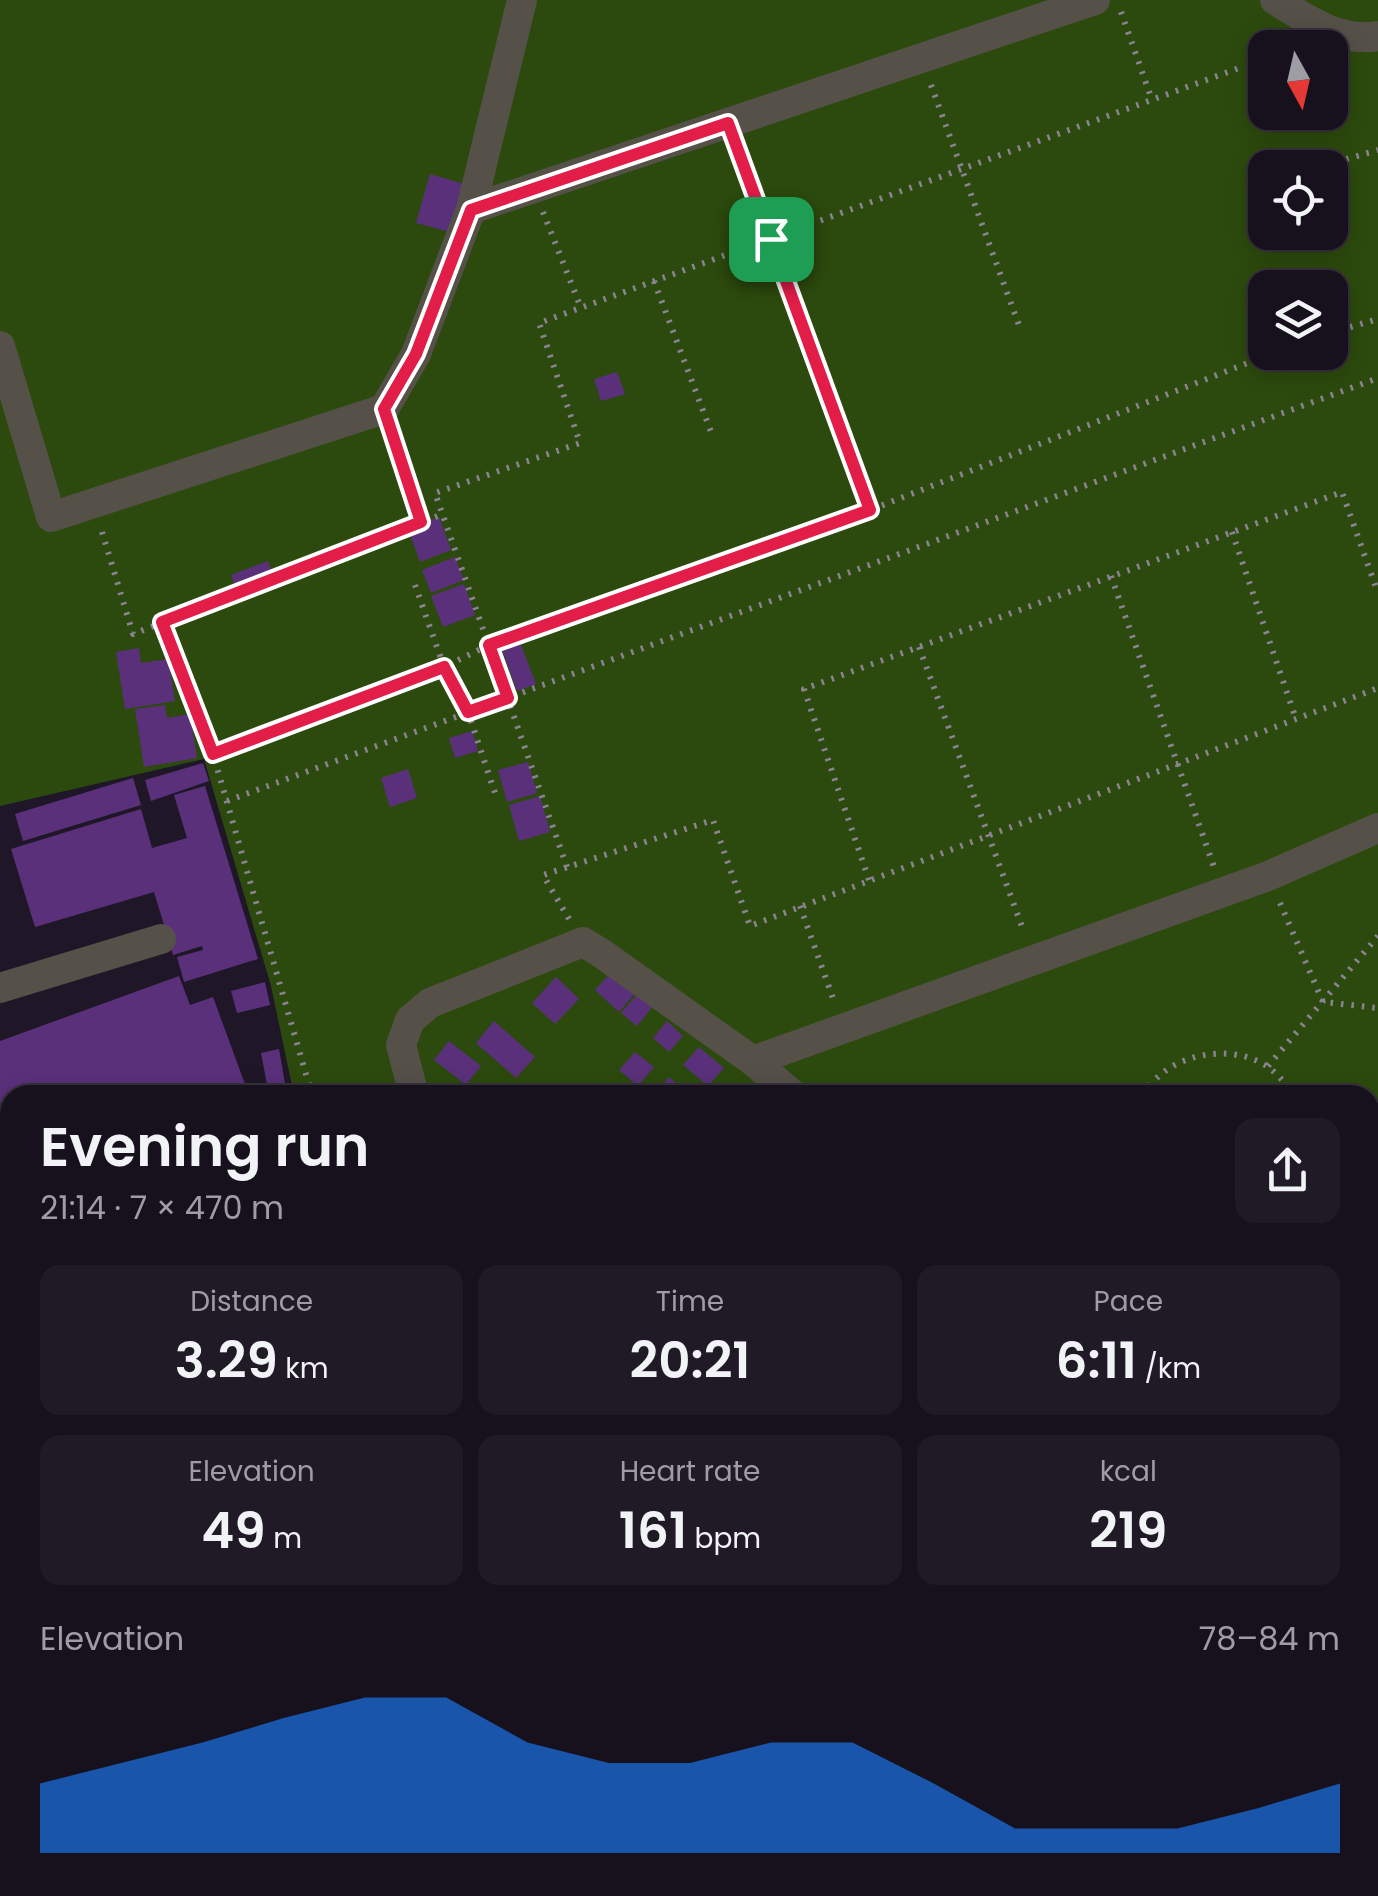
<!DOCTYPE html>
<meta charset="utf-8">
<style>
body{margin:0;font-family:Poppins,sans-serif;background:#201a26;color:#f1f3f6;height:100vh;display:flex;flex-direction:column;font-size:38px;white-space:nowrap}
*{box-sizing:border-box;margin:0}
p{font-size:32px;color:#9e9da4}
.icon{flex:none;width:55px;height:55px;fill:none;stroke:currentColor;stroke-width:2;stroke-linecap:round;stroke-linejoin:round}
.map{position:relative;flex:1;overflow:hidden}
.side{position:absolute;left:0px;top:1085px;width:1380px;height:812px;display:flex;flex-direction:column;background:#17111d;border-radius:30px 30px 0 0;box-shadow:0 5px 25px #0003,0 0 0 2px #36313b}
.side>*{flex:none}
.needle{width:65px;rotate:172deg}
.buttons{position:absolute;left:1248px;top:30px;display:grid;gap:20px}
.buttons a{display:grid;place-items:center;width:100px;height:100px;border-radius:20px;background:#17111d;box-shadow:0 5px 25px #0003,0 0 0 2px #36313b;font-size:50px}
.pin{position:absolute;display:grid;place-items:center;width:85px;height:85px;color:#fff;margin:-42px;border-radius:20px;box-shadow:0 5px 15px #0006}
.round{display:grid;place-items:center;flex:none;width:105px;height:105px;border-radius:20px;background:#201a26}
.overview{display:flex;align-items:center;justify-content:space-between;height:170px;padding:0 40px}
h1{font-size:55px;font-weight:600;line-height:75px}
.stats{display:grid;grid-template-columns:repeat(3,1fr);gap:15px;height:170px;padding:10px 40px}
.stats div{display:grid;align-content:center;border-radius:20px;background:#201a26;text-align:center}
.stats b{font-size:50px;font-weight:600}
.stats small{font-size:28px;font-weight:400}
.stats p{font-size:28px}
.chart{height:280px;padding:20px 40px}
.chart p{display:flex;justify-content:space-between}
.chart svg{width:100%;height:180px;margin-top:10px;fill:#1a73e8;opacity:.7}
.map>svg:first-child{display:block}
</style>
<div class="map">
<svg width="1378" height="1896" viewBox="0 0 1378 1896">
<rect width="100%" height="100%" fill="#1f1727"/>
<path fill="#2c4a0d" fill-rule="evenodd" d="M0,0H1378V1620L1370,1623V1095H294L271,986L204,759L0,806ZM1265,48H1330V112H1265ZM1265,168H1330V232H1265ZM1265,288H1330V352H1265Z"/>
<g fill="#5a307b">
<polygon points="430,174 464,184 450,232 416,223"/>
<polygon points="1339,339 1345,360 1318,368 1313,352 1330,352 1330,341"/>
<polygon points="617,372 625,394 601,401 594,379"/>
<polygon points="439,517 451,550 420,562 408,529"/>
<polygon points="455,557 464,580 431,593 422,570"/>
<polygon points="268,561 274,578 237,592 231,575"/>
<polygon points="464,584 475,615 443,627 431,596"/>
<polygon points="518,637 536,684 517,691 500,644"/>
<polygon points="139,648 141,663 168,659 175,701 125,709 116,652"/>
<polygon points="165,705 167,718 190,714 197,758 144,767 135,709"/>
<polygon points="472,731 478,751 455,758 449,738"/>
<polygon points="528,762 537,793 507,802 498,770"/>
<polygon points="203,763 209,781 151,801 145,780"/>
<polygon points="408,769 417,798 390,807 381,778"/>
<polygon points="133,778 141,805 23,841 15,814"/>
<polygon points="205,786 258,959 184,982 177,957 203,950 202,946 173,955 154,892 35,927 11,849 141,809 152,848 187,838 174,795"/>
<polygon points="540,796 550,832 519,841 509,805"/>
<polygon points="613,970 637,991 619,1012 595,990"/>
<polygon points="179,976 190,1005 213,997 249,1095 10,1095 10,1827 0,1831 0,1041"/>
<polygon points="556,977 579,999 555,1024 532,1003"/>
<polygon points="265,982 270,1005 237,1013 231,991"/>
<polygon points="640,991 655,1004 637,1026 621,1013"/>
<polygon points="494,1021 535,1057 516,1078 476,1043"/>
<polygon points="667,1021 683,1036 669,1052 653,1038"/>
<polygon points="449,1041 481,1066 466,1085 434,1060"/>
<polygon points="699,1047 724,1068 708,1086 683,1065"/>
<polygon points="279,1049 287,1095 269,1095 261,1053"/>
<polygon points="635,1052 654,1067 638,1086 619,1070"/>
<polygon points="669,1077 690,1095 653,1095"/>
<polygon points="1378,1652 1378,1750 1377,1751 1370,1729 1370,1655"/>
<polygon points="1378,1838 1378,1896 1317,1896 1314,1888 1370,1888 1370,1840"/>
<polygon points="89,1888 130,1888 133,1896 66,1896"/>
<polygon points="135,1888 198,1888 201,1896 138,1896"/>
<polygon points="302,1888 418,1888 395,1896 305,1896"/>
<polygon points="784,1888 850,1888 851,1890 857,1888 884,1888 887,1896 787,1896"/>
<polygon points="893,1888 982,1888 984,1896 896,1896"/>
</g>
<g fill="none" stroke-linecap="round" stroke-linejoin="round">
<g stroke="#8a8391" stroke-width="6" stroke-dasharray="2.5 8" stroke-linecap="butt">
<polyline points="1121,12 1152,100"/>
<polyline points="931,85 1020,328"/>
<polyline points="738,150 870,510"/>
<polyline points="1316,168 1378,150"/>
<polyline points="1263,183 1265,182"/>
<polyline points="543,212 581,308"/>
<polyline points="654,281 713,437"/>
<polyline points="1330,333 1378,319"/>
<polyline points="392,434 421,522"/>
<polyline points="102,532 133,634 443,514"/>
<polyline points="1232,532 1296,719"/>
<polyline points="1111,576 1214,867"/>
<polyline points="415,585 444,667 468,712 495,793"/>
<polyline points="162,623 213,754 312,1095"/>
<polyline points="919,647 1024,932"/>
<polyline points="213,754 444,667 489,645 870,510 1276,352"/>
<polyline points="227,801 1378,378"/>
<polyline points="567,867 435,493 580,443 539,323 1242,67"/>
<polyline points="869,880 804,689 1342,492 1378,593"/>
<polyline points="1280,903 1323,1002 1378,1008"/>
<polyline points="800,906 835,1004"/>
<polyline points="569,919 543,875 713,820 750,926 1378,688"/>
<polyline points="1268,1066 1378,936"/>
<path d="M1144,1095C1165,1054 1231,1041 1268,1067C1278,1074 1287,1086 1296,1095"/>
<polyline points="1370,1278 1378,1280"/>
<polyline points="1370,1436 1378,1433"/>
<polyline points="1370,1532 1378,1530"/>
<polyline points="1370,1567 1372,1572"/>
</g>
<g stroke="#555149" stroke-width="30">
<path d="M1275,0C1306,19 1341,43 1378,36"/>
<polyline points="471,209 1095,0"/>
<polyline points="0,346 51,517 384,409 416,354 471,209 522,0"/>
<polyline points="0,988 161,939"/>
<polyline points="753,1061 1268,876 1378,828"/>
<polyline points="414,1095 401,1045 410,1020 430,1003 583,942 601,953 753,1061 793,1095"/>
<polyline points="1370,1347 1378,1344"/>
<polyline points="1370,1795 1378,1792"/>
<polyline points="0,1893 17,1888"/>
<polyline points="1086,1896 1110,1888"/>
</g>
</g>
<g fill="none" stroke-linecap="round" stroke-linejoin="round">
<g stroke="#fff" stroke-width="20">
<polygon id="route" points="728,123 870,510 489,645 508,698 468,712 444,667 213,754 162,622 421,522 384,409 416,354 471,210"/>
</g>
<use href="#route" stroke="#e11d48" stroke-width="12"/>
</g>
</svg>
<div class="buttons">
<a><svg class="needle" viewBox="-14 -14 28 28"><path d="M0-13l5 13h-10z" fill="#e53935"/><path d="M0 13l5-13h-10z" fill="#9e9da4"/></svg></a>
<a><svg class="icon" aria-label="locate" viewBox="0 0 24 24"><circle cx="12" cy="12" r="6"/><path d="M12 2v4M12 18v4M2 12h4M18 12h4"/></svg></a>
<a><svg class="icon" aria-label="layers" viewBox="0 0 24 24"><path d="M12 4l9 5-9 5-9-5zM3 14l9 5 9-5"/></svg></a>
</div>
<div class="pin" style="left:771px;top:239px;background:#1e9e55"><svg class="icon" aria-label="arrive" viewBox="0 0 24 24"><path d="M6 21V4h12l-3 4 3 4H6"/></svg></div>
<section class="side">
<div class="overview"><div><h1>Evening run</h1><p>21:14 · 7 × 470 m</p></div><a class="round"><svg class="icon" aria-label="share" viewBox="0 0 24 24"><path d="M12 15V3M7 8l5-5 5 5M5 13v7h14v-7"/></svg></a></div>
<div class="stats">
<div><p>Distance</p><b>3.29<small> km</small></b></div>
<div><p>Time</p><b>20:21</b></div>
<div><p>Pace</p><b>6:11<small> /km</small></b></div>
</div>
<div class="stats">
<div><p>Elevation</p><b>49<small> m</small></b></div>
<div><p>Heart rate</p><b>161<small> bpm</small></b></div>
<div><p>kcal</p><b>219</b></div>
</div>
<div class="chart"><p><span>Elevation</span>78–84 m</p>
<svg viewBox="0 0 160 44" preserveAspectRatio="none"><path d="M0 44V27L10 22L20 17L30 11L40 6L50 6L60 17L70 22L80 22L90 17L100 17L110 27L120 38L130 38L140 38L150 33L160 27V44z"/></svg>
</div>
</section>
</div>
